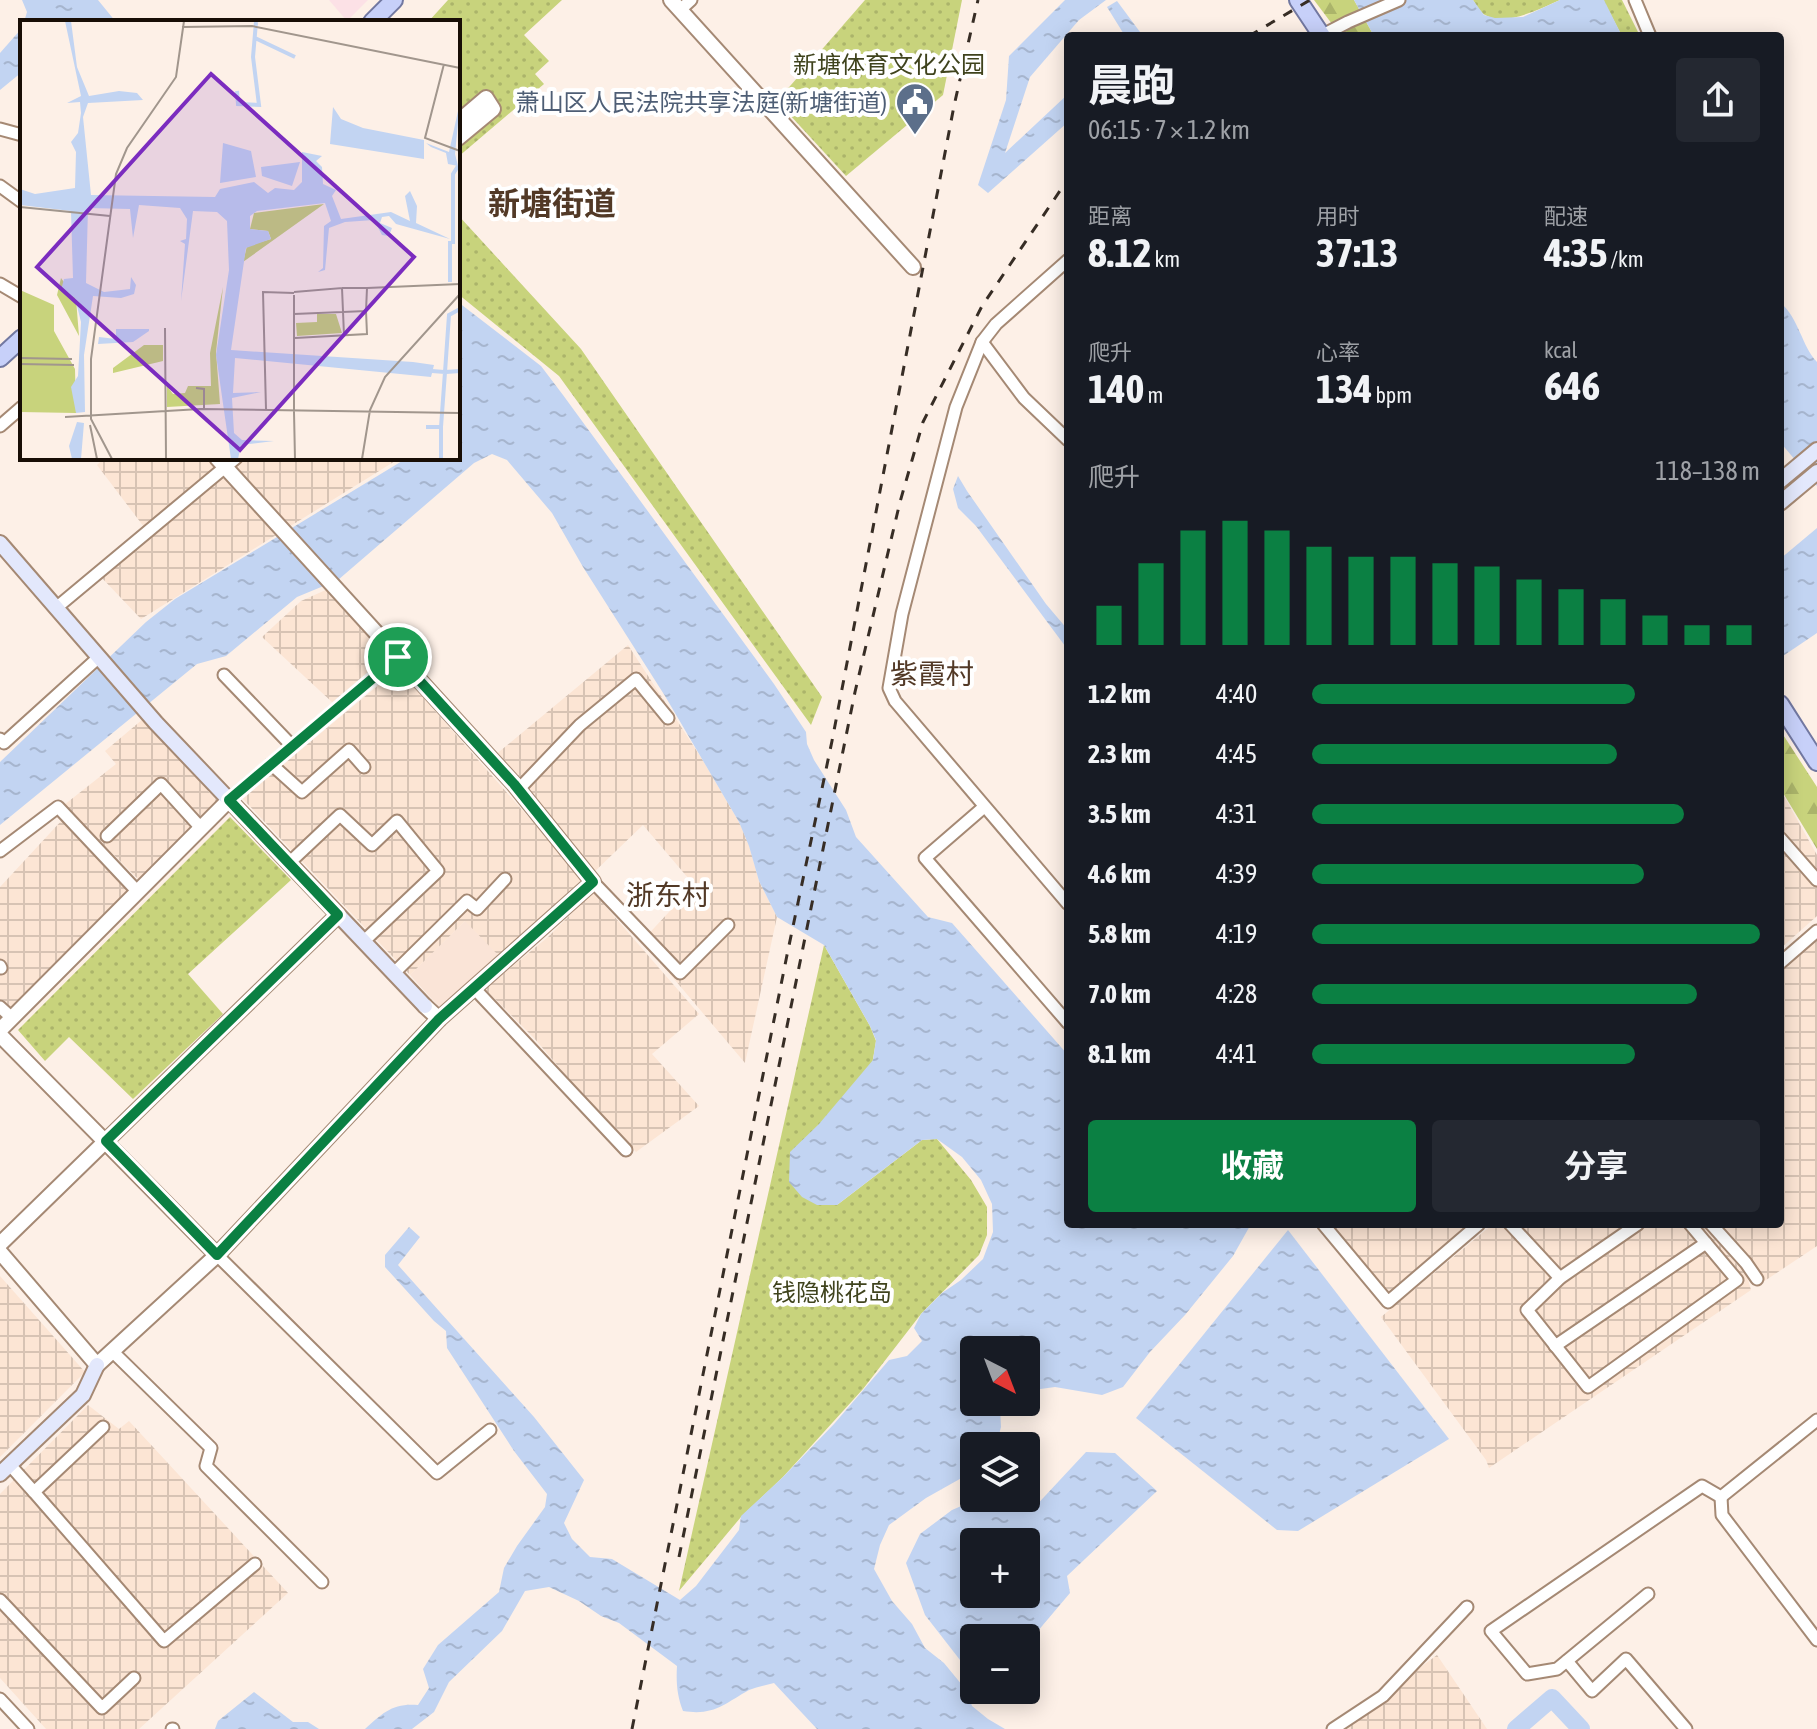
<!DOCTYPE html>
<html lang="zh">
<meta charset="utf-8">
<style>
body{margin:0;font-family:"Asap Condensed","Noto Sans SC",sans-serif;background:#242831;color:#f1f3f6;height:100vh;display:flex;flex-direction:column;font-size:30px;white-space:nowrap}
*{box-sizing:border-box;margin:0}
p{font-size:26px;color:#9ea1a6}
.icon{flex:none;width:44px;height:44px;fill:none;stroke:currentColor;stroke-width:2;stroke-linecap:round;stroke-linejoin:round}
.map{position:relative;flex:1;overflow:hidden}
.side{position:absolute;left:1064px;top:32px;width:720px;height:1196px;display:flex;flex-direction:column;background:#171b24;border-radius:8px;box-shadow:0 4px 20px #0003}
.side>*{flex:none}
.needle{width:52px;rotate:138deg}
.controls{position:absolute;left:960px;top:1336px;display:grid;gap:16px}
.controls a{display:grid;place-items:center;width:80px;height:80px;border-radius:8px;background:#171b24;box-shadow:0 4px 20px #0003;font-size:40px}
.pin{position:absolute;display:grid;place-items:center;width:68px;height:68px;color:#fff;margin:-34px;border:4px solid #fff;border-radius:50%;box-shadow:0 2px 8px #0007}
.round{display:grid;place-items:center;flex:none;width:84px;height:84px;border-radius:8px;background:#242831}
.summary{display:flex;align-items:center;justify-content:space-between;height:136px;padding:0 24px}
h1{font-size:44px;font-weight:700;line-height:60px}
.metrics{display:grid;grid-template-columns:repeat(3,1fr);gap:12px;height:136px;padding:8px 24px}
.metrics div{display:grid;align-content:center}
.metrics b{font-size:40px;font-weight:700}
.metrics small{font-size:22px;font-weight:400}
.metrics p{font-size:22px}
.chart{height:224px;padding:16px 24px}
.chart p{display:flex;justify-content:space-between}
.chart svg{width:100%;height:144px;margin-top:8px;stroke:#0b8043;stroke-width:6}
.action{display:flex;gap:16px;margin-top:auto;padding:16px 24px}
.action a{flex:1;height:92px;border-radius:8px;background:#0b8043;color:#fff;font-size:32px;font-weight:700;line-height:92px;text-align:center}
.action a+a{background:#242831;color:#f1f3f6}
ul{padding:0 24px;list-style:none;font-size:26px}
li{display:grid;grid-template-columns:128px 96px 1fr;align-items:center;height:60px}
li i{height:20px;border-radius:10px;background:#0b8043}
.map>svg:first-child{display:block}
</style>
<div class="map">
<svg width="1817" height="1729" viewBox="0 0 1817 1729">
<defs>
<pattern id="industrial-grid" width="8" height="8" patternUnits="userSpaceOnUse" patternTransform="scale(2)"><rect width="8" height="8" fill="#fce5d4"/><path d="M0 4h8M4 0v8" fill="none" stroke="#d7c3b4"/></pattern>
<pattern id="forest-firs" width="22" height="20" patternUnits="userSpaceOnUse" patternTransform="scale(2)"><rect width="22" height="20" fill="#c8d37c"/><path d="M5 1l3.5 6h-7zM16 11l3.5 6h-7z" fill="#abb46a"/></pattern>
<pattern id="park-dots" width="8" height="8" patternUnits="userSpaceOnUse" patternTransform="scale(2)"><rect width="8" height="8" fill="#c8d37c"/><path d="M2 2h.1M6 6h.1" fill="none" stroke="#abb46a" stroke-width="1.8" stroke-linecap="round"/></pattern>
<pattern id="water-ripples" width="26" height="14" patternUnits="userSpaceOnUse" patternTransform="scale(2)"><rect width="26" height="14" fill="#c2d4f2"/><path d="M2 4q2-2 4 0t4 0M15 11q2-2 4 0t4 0" fill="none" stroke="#a6b5ce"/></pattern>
</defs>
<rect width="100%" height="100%" fill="#fdf0e7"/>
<polygon fill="#fae4d7" points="466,920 499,956 441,1009 410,975"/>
<g fill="url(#industrial-grid)">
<polygon points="104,458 221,458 232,467 243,458 400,458 141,619 101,577 144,527 97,465"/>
<polygon points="328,589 390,657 333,703 262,637 301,601"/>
<polygon points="628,645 702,759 739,822 749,845 759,881 777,917 745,1063 642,941 694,885 643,825 589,877 494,756"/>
<polygon points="398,669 583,879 499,956 465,921 410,975 242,798"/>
<polygon points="143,719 217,801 138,879 64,805 116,764 105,751"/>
<polygon points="1780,789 1817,855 1817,916 1780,949"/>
<polygon points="63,819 129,891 0,1021 0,887"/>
<polygon points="593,892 699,1014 652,1054 699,1106 636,1152 587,1100 534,1038 485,989 548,937"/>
<polygon points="1817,939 1817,1246 1763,1282 1717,1224 1780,1224 1780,971"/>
<polygon points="1319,1224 1467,1224 1459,1232 1464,1237 1388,1302"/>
<polygon points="1493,1224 1701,1224 1747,1276 1751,1290 1489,1468 1486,1460 1381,1317"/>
<polygon points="0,1276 85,1372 0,1457"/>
<polygon points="88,1405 119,1429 129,1421 288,1593 139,1729 46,1729 0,1678 0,1494"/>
<polygon points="1437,1655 1487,1729 1338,1729"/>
</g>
<polygon fill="#fce1e6" points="329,0 368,0 347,21"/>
<g fill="url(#forest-firs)">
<polygon points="1314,0 1354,0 1374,36 1341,36"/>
<polygon points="1780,730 1817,787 1817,849 1780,788 1780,764 1782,762 1780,760"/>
</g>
<g fill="url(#park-dots)">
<polygon points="448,0 562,0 524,35 549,61 535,74 544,84 458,157 458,22 428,22"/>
<polygon points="865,0 962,0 943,95 846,176 777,101"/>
<path d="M1473,0H1560C1542,8 1505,27 1485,15C1480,12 1476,5 1473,0Z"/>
<polygon points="1603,0 1622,0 1640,36 1622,36"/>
<polygon points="458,215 581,349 822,697 811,725 559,376 458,294"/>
<polygon points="230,817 291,880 188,974 223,1014 133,1099 69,1037 45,1061 18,1030"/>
<polygon points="824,945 870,1026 876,1041 873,1059 837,1205 922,1140 937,1139 971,1180 987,1207 987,1235 979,1255 921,1314 863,1389 783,1477 741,1517 679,1591"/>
</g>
<g fill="url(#water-ripples)" fill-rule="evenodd">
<polygon points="22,0 98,0 116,22 24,22 27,12"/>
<polygon points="1065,0 1106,0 1079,20 1030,77 1005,153 1068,94 1068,122 988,193 978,185 1006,100 1009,56"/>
<polygon points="1354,0 1473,0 1484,15 1495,18 1523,17 1560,0 1604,0 1622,36 1374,36"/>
<polygon points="1117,1 1143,36 1125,36 1107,7"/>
<polygon points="22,28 22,72 0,90 0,53"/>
<path d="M458,302L541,366L563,395L774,684L806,732L807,744L814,760L846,810L856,837L928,917L952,923L1068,1055V1224H1251L1233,1256L1185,1315L1150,1352L1123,1387L1102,1395L1055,1387L1026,1391V1350H974V1402H1003L1000,1408L1001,1427L996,1446H974V1471L926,1498L889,1525L880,1545L874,1569L892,1601L912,1624L925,1648L944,1663L967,1691L972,1706L988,1719L1005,1729H817L774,1683C766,1685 757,1687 749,1690C724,1704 714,1716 683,1711C677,1696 676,1682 677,1666L619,1623L601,1616L579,1601L549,1587L525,1591L502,1631L449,1682L434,1712L412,1729H365C383,1713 392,1703 418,1705L429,1688L423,1669L438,1645L499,1592L504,1568L517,1546L545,1507L547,1494L514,1451L447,1348L446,1331L434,1321L385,1267V1255L409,1227L420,1237L398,1265L534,1417L584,1480L564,1523L572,1539L590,1557L612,1559L680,1600L696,1586L739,1530L741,1516L783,1477L834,1424L889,1360L907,1356L922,1341L914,1328L921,1314L942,1293L961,1280L983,1259L993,1232L992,1204L981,1180L962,1157L937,1139L922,1140L837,1205H817L802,1197L789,1182L790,1152L819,1124L873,1060L876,1040L870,1026L824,945L777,917L759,881L749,846L739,822L665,696L583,567L552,513L507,460L492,454L474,463L338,580L297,597L226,656L197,664L0,825V762L146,622L175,599L407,458H458Z"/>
<path d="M1780,302C1800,320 1801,345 1817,362V486L1780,442Z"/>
<polygon points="958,476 967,491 1046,604 1068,630 1068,650 976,526 958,508 953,489"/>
<polygon points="1817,528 1817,633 1780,658 1780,559"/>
<polygon points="1288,1230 1449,1439 1298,1531 1277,1530 1136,1418"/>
<path d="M1086,1452L1115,1453L1157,1491L1067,1576L1070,1593L1026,1645V1638H974V1678L925,1615L906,1563L920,1534L952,1510L980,1498H1010L1031,1511ZM974,1542H1026V1594H974Z"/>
<polygon points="254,1692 293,1722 308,1722 319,1729 215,1729 218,1721"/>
</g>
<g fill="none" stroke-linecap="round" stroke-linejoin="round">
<polyline stroke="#c2d4f2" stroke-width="18" points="1516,1729 1552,1698 1581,1729"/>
<g stroke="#a58974" stroke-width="15">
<g id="minor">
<polyline points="1635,0 1650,36"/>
<polyline points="680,10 691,0"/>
<polyline points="1321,36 1348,22 1399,0"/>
<polyline points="0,129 22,135"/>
<polyline points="0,186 22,202"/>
<polyline points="1068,260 996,324 982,342 956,407 902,614 889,688 895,701 1068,904"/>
<polyline points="0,284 22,297"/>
<polyline points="982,342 1024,398 1068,440"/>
<polyline points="0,426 22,407"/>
<polyline points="56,608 236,458"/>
<polyline points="224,675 292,746"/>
<polyline points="0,739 4,743 99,657"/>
<polyline points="271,764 302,792 349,750 364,767"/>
<polyline points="518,790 580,725 636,679 668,718"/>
<polyline points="229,800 398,657"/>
<polyline points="984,807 925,858 1068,1023"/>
<polyline points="107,836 161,784 201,828"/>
<polyline points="1780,838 1817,880"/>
<polyline points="0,851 58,807 137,891"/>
<polyline points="289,863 340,815 372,845 397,821 438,871 364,941"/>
<polyline points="593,882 680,973 728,925"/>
<polyline points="1780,963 1817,931"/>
<polyline points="0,966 1,968"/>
<polyline points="394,973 467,901 477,909 505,879"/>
<polyline points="474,988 626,1150"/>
<polyline points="0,1007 12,1018"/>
<polyline points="1323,1224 1388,1302 1479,1224"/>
<polyline points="1510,1224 1560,1278"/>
<polyline points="1638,1224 1560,1278 1527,1310 1588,1387 1737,1280 1690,1224"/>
<polyline points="1711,1224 1746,1263 1757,1279"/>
<polyline points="217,1255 437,1473 490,1430"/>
<polyline points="1555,1346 1706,1243"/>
<polyline points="112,1351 211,1448 206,1466 322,1582"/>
<polyline points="10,1465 34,1492 103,1427"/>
<polyline points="34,1492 164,1641 255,1564"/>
<polyline points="1721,1497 1722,1515 1817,1640"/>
<polyline points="1648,1594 1557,1669 1527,1674 1491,1631 1702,1486 1721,1497 1817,1420"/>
<polyline points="0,1600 102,1708 134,1678"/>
<polyline points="1567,1661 1592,1691 1626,1659 1686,1729"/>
<polyline points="0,1699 28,1729"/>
<polyline points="172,1729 173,1729"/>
<polyline points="1333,1729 1383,1696 1467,1607"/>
</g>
</g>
<g stroke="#a58974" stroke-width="18">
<g id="tertiary">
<polyline points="671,0 913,267"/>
<polyline points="458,119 459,121 486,98 493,109 458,138"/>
<polyline points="217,458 514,784 593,882 439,1019 425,1006"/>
<polyline points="0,1030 229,800"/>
<polyline points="0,1035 217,1255 439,1019"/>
<polyline points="0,1244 338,915"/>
<polyline points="0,1252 97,1365 217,1255"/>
</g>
</g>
<g stroke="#a58974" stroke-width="18">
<g id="secondary">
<polyline points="1780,481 1817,450"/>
<polyline points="1780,503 1817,472"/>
<polyline points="0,543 156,723 425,1006"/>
<polyline points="0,1474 83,1395 97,1365"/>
</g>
</g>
<g stroke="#7278a1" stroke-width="20">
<g id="primary">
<polyline points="1298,0 1322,36"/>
<polyline points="372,22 394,0"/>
<polyline points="0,358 22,338"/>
<polyline points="1780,704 1817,762"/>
</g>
</g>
<use href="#minor" stroke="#fff" stroke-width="11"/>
<use href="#tertiary" stroke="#fff" stroke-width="14"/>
<use href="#secondary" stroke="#e3e8fc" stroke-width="14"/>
<use href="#primary" stroke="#c7d0f9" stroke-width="16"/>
<g stroke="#372d25" stroke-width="3" stroke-dasharray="10 10" stroke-linecap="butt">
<polyline points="1249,36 1310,0"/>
<polyline points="679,1557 855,692 900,502 923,422 982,306 1068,179"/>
<polyline points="632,1729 787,955 832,741 954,106 978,0"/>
</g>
</g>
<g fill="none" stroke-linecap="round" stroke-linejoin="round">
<g stroke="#fff" stroke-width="16">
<polygon id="route" points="398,657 514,784 593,882 439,1019 217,1255 106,1141 338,915 229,800"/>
</g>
<use href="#route" stroke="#0b8043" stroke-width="10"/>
</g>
<defs>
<g id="civic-pin" transform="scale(2)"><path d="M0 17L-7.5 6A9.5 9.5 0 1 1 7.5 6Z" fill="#5c6f8a" stroke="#fff"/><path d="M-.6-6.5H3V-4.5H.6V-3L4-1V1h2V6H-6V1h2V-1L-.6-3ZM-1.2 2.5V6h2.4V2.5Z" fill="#fff"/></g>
</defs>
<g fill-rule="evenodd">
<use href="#civic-pin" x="915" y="102"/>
</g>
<g text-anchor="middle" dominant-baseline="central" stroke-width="8" stroke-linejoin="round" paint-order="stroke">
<g font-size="24" fill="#3f431d" stroke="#fff">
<text x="889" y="64">新塘体育文化公园</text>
<text x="832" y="1292">钱隐桃花岛</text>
</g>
<g font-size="24" fill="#4e5e75" stroke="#fff" text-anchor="end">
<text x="887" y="102">萧山区人民法院共享法庭(新塘街道)</text>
</g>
<g font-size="28" fill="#523926" stroke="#fff">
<text x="932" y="674">紫霞村</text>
<text x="668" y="895">浙东村</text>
</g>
<g font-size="32" font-weight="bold" fill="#523926" stroke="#fff">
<text x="552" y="203">新塘街道</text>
</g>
</g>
<g transform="translate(20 20)">
<rect width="440" height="440" fill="#fdf0e7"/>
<path d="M304,184L223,242L227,226L251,219L248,211L230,209L234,193ZM41,258L56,279L59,316L37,275ZM203,267L196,332L200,384L147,387V366L153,374L165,373L168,366H191L190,333ZM0,270L34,285V311L55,349L56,393L0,392ZM297,294H316L322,313L277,316L276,303L297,302ZM124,325H143V341L93,353V348Z" fill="#c8d37c"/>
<path d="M45,1H51L57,47L69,76L99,71L117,73L123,80L68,83L63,97L71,175L195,177L200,169L234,162L248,173L255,168L274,170L282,162V132L302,136L296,141L302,147L303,164L316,170L312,176L321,199L371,192L390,201L385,176L390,171L397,186L396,203L430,219L376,204L369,196L362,197L360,203L372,208L369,216L362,215L354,200L325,202L309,208L305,250L298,252L303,248L304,206L311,201L305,183L237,191L230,196V209L248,211L251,219L226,228L211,330L393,342L414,345L411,357L215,338L213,373L241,372L212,378L214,413L222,420L254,421L221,425L218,439H211L196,335L209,250L207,201L197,192L173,191L161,281L165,224L160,221L166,219L167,199L160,188L119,185L113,218L110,189L68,188L66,263L84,272L110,269L111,257L116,265L114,274L101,278L73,276L64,335L65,392L56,393L51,367L58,356L61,302L55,278L41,270L44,259L53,258L51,191L0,185V169L15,174L55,168L56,132L51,122L58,113L61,93L60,82L47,83L61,76ZM440,82L435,134L438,146L428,144L426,133L411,127L406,123L429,132ZM313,87L321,99L343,108L404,120V139L310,124ZM203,123L231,131L236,157L200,163ZM280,142L272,166L242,156L241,147ZM96,309H129V311L113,322L78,324L79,317L96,319ZM57,402L64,403L61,439H52L49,426Z" fill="#c2d4f2"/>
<path fill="none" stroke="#c2d4f2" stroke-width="4" d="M235,18L275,37M217,71L218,84L239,85L233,37L236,2M430,221V262M433,224V154L438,146M440,289L429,295L425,352L440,351M412,351L425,352L421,407M406,407H421V439"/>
<path fill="none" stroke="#a1968d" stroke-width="2" d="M162,7L232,6L440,48M424,44L405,118L440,131M0,187L90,196M322,268H347L346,291M347,268L440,264M274,272L322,268L324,315M274,275V392M274,294L346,291L347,314L275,318M145,308L146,439M0,338L52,339M0,344L54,345M176,368L184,369V389M246,389L243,272L274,273M274,392L275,439M45,397L180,389L440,393M70,405L77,439M92,439L71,399V339L96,154L107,128L156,57L164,1M103,439H140M150,439H209M342,439L350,390L365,357L440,274"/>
<path fill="#7b2cbf" fill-opacity="0.15" stroke="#7b2cbf" stroke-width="4" d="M191,54L394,237L220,430L17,247Z"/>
<rect width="440" height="440" fill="none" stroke="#180e06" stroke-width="4"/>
</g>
</svg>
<div class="controls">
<a><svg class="needle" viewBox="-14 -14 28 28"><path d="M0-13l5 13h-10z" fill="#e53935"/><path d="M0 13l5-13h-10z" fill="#9ea1a6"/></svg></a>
<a><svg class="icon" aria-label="layers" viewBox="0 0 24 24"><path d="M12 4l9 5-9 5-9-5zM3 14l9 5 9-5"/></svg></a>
<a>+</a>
<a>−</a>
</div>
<div class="pin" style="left:398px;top:657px;background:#1e9e55"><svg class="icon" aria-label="arrive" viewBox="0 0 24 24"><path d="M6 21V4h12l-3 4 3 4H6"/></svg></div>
<section class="side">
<div class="summary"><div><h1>晨跑</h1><p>06:15 · 7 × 1.2 km</p></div><a class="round"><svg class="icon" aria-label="share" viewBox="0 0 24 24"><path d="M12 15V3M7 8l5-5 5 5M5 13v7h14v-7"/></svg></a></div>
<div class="metrics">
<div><p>距离</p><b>8.12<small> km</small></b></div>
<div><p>用时</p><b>37:13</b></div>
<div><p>配速</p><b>4:35<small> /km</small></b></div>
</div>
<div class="metrics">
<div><p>爬升</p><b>140<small> m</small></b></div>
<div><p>心率</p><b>134<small> bpm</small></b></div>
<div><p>kcal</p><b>646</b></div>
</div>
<div class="chart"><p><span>爬升</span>118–138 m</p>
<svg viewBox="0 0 160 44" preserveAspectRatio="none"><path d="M5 44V32M15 44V19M25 44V9M35 44V6M45 44V9M55 44V14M65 44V17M75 44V17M85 44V19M95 44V20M105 44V24M115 44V27M125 44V30M135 44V35M145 44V38M155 44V38"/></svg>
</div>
<ul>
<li><b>1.2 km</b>4:40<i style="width:72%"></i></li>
<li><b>2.3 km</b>4:45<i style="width:68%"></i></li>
<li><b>3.5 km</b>4:31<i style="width:83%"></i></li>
<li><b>4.6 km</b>4:39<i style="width:74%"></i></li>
<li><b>5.8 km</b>4:19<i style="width:100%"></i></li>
<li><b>7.0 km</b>4:28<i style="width:86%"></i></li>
<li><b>8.1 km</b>4:41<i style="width:72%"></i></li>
</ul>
<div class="action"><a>收藏</a><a>分享</a></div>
</section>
</div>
